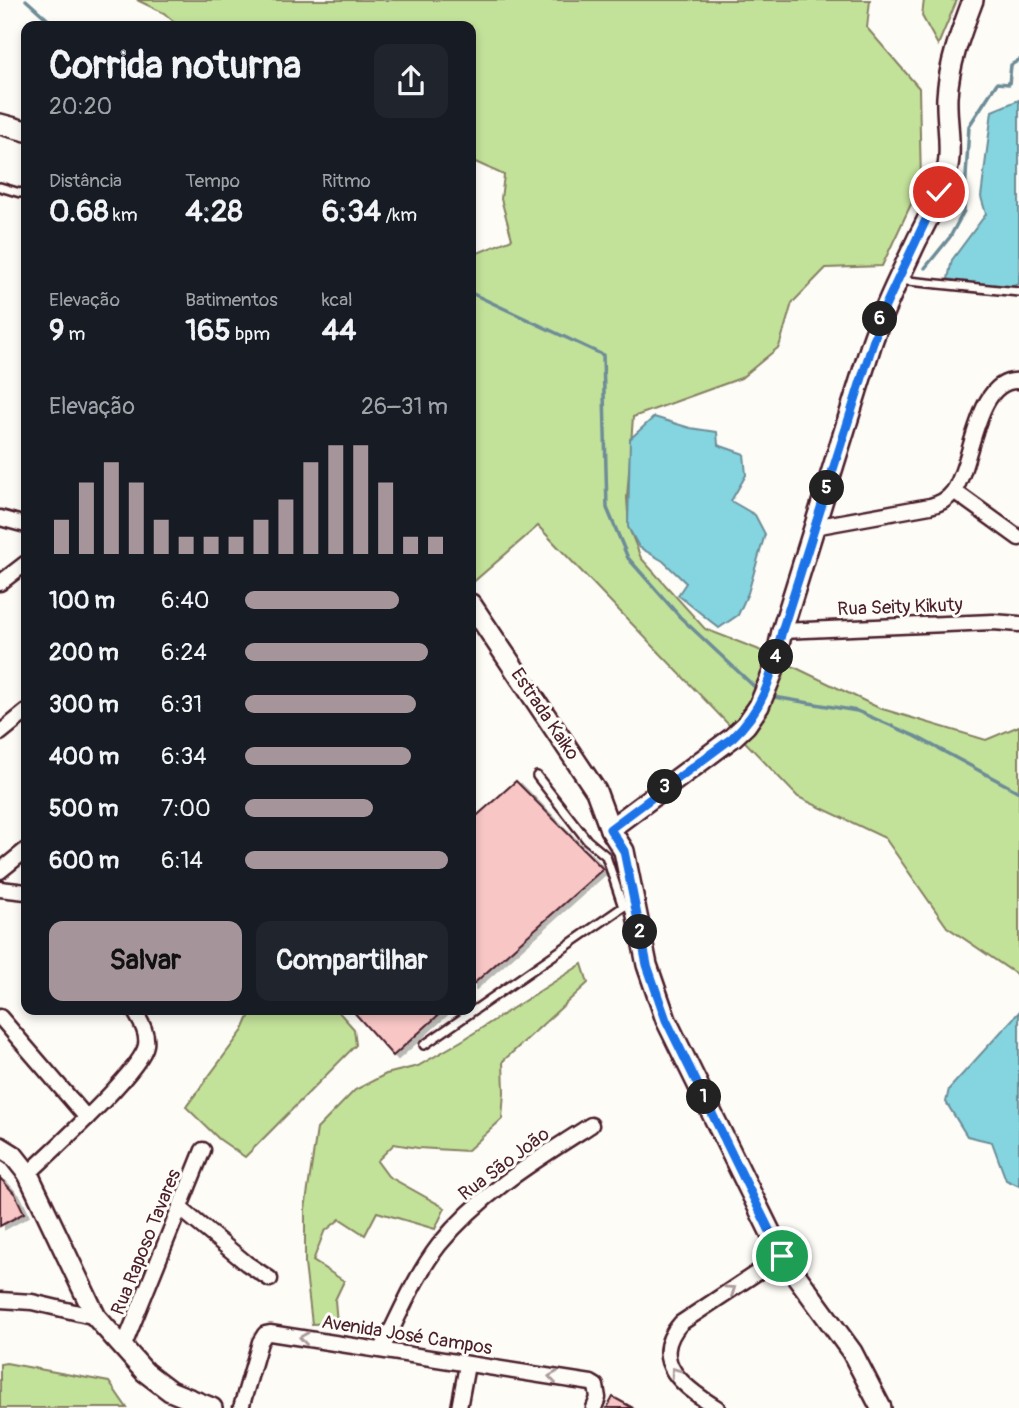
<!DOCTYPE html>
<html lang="pt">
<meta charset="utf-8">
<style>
body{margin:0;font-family:Pangolin,sans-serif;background:#20242c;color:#f1f3f6;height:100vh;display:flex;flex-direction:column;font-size:26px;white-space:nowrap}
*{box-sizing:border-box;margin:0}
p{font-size:23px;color:#9ea1a6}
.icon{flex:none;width:38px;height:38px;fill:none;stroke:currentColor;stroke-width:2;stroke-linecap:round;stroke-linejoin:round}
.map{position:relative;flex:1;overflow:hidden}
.drawer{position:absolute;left:21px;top:21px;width:455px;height:994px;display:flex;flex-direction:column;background:#171b24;border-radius:14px;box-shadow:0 4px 10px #0003}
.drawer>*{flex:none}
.pin{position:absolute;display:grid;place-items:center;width:60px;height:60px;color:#fff;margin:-30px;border:4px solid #fff;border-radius:50%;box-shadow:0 2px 7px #0007}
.km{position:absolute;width:35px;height:35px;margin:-18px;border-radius:50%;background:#222;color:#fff;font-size:19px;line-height:35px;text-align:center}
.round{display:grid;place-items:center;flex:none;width:74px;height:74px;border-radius:14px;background:#20242c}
.overview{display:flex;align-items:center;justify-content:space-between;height:119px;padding:0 28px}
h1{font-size:38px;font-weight:700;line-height:52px}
.figures{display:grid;grid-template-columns:repeat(3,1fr);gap:10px;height:119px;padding:7px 28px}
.figures div{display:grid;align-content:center}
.figures b{font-size:30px;font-weight:700}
.figures small{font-size:19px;font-weight:400}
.figures p{font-size:19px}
.chart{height:196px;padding:14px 28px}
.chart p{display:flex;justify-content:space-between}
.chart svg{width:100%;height:126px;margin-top:7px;stroke:#a6949b;stroke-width:6}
.primary-button{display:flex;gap:14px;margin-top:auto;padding:14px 28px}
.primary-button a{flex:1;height:80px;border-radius:14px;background:#a6949b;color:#111;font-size:28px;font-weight:700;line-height:80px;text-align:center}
.primary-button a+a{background:#20242c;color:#f1f3f6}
ul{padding:0 28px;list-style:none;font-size:23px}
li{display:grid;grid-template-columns:112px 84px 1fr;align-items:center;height:52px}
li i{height:18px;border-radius:9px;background:#a6949b}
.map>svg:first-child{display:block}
</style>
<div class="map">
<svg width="1019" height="1408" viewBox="0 0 1019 1408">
<defs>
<filter id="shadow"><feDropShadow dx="5" dy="3" stdDeviation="0" flood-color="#0004"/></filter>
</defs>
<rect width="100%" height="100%" fill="#fdfcf7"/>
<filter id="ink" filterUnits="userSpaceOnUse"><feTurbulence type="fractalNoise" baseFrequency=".0143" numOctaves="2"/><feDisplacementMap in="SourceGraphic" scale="14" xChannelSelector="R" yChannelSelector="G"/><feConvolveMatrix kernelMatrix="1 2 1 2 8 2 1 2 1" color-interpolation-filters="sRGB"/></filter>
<g filter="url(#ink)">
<g fill="#c2e199" stroke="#868062" stroke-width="2">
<polygon points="137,0 870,0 867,28 919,88 921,183 882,266 826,268 792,303 779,347 741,378 633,417 627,498 629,528 641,558 705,629 757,649 879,708 986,740 1019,726 1019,976 947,927 885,838 798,797 538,526 471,584 471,249 478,253 512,239 501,199 504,175 471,160 471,26 179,26 164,13"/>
<polygon points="924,0 957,0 938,45 922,16"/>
<polygon points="582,964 588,983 503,1061 504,1092 502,1119 467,1151 418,1148 394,1144 377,1161 388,1176 445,1208 435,1229 377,1212 365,1235 340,1219 324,1232 313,1261 344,1281 335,1300 337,1323 312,1324 305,1264 305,1209 317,1129 355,1090 386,1074 418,1066 463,1040"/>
<polygon points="252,1010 337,1010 354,1029 356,1045 245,1157 219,1139 186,1107 243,1030"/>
<polygon points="6,1363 109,1382 127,1408 0,1408 0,1364"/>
</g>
<g fill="#84d5df" stroke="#6d8c97" stroke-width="2">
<path d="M1019,100V284C999,293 969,283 948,279L952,260L986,214L981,197L992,111Z"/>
<polygon points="654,417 690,428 717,432 718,445 744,454 746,475 731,501 755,515 765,534 748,593 738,615 719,628 678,595 686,583 663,561 639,547 628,527 630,439"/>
<polygon points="1019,1012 1019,1186 1006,1180 992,1142 967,1136 946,1102 949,1089"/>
</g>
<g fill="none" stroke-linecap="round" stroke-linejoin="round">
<g stroke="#6d8c97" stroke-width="3.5">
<polyline points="26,0 55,26"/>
<polyline points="925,268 950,237 964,211 969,126 997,83 1009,84 1011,65 1019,60"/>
<polyline points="471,293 603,355 607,508 628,558 680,617 759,691"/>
<polyline points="768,696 857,711 915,736 1019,792"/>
</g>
</g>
<g fill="#f7c6c5" stroke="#4a1f2b" stroke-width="2" filter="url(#shadow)">
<polygon points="516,781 603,869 471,986 471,821"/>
<polygon points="352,1010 444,1010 393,1056"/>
<polygon points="0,1178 15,1194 24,1213 0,1226"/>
<polygon points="613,1397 633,1408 607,1408"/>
</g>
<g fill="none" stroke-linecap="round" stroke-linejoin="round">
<g stroke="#4a1f2b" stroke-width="12">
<g id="lane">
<polyline points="0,187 20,193 26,191"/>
<polyline points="898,280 1019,292"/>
<polyline points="537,776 587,840 606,856 623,907"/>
<polyline points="424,1045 633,900"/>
</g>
</g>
<g stroke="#4a1f2b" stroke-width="19">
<g id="street">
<polyline points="954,491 1019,538"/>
<polyline points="0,518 26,525"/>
<path d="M814,527L930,506C939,504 947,500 953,492C973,466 975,377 1019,381"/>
<polyline points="0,583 26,563"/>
<polyline points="782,631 993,622 1019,624"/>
<polyline points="0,733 26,712"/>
<polyline points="0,871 26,850"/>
<polyline points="0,889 26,892"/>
<polyline points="0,1017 87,1118"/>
<path d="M28,1174C50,1153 142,1070 146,1045C148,1032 140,1021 134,1010"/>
<polyline points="181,1209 246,1263 270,1279"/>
<polyline points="0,1300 32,1302 96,1317"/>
<polyline points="123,1348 203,1150"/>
<path d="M382,1349C400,1314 415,1276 439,1245C481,1193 536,1160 591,1125"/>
<polyline points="241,1408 260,1342 265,1334 270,1333 591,1383 596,1386 598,1398 594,1408"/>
<polyline points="459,1408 467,1365"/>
<path d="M717,1408C685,1388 647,1361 681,1323L782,1256"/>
</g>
</g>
<g stroke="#4a1f2b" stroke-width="24">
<g id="secondary">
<polyline points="0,124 26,131"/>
<polyline points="471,604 596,791 610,829 624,851 647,965 666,1020 782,1256 852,1352 881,1408"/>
<path d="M610,829L732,738L746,725L759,706L773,672L782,631L872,342C884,307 901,274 917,240C929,217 942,192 948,166C952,143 946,121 947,97C949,63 961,32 973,0"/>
<polyline points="0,1147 13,1155 28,1174 96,1317 145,1372 170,1391 212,1408"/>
</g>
</g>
<use href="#lane" stroke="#fdfcf7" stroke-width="7"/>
<use href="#street" stroke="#fdfcf7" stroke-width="14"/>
<use href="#secondary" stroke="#fdfcf7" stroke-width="19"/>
</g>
<defs><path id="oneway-chevron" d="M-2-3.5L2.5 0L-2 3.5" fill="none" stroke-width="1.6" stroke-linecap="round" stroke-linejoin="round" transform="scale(1.75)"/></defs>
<g stroke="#ac999b">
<use href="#oneway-chevron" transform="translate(731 1290) rotate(-34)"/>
<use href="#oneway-chevron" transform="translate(304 1338) rotate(-172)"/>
<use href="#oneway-chevron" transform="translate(675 1372) rotate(-126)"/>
<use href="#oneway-chevron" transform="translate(553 1377) rotate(-172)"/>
</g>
</g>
<g fill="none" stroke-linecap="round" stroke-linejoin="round" filter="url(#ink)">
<g stroke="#fff" stroke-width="14">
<path id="route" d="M782,1256L666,1020L647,965L624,851L610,829L732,738C767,705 771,675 782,631L883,311L939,192"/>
</g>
<use href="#route" stroke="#1a73e8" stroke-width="9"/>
</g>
<g text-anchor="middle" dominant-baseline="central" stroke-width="6" stroke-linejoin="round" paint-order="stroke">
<g font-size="19" fill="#4a1f2b" stroke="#fdfcf7">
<text transform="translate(900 607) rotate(-2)">Rua Seity Kikuty</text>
<text transform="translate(545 714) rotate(56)">Estrada Kaiko</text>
<text transform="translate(504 1164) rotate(-37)">Rua São João</text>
<text transform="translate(146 1242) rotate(-68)">Rua Raposo Tavares</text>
<text transform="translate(407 1335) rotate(9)">Avenida José Campos</text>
</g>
</g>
</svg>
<div class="pin" style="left:782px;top:1256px;background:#1e9e55"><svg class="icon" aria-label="arrive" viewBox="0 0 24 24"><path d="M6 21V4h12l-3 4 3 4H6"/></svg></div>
<div class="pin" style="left:939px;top:192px;background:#d93025"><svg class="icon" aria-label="check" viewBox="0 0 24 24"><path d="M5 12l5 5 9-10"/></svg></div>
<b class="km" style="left:704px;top:1097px">1</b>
<b class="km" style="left:640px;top:932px">2</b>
<b class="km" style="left:665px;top:787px">3</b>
<b class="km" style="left:776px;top:657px">4</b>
<b class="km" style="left:827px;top:488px">5</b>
<b class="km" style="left:880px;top:319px">6</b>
<section class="drawer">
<div class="overview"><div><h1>Corrida noturna</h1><p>20:20</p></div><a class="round"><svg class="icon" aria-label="share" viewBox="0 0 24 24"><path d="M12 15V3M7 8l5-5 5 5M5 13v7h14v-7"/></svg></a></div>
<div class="figures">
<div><p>Distância</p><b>0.68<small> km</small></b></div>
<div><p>Tempo</p><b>4:28</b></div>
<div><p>Ritmo</p><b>6:34<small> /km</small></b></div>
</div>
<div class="figures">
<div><p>Elevação</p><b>9<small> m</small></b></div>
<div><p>Batimentos</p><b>165<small> bpm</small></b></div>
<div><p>kcal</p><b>44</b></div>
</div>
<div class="chart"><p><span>Elevação</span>26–31 m</p>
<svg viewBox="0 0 160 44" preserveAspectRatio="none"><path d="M5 44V32M15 44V19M25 44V12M35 44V19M45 44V32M55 44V38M65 44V38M75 44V38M85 44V32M95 44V25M105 44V12M115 44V6M125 44V6M135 44V19M145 44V38M155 44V38"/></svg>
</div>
<ul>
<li><b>100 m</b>6:40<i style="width:76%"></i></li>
<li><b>200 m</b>6:24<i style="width:90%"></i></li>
<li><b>300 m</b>6:31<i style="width:84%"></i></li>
<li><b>400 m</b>6:34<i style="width:82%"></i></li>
<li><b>500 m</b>7:00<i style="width:63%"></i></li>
<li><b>600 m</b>6:14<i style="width:100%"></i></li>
</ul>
<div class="primary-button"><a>Salvar</a><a>Compartilhar</a></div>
</section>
</div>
